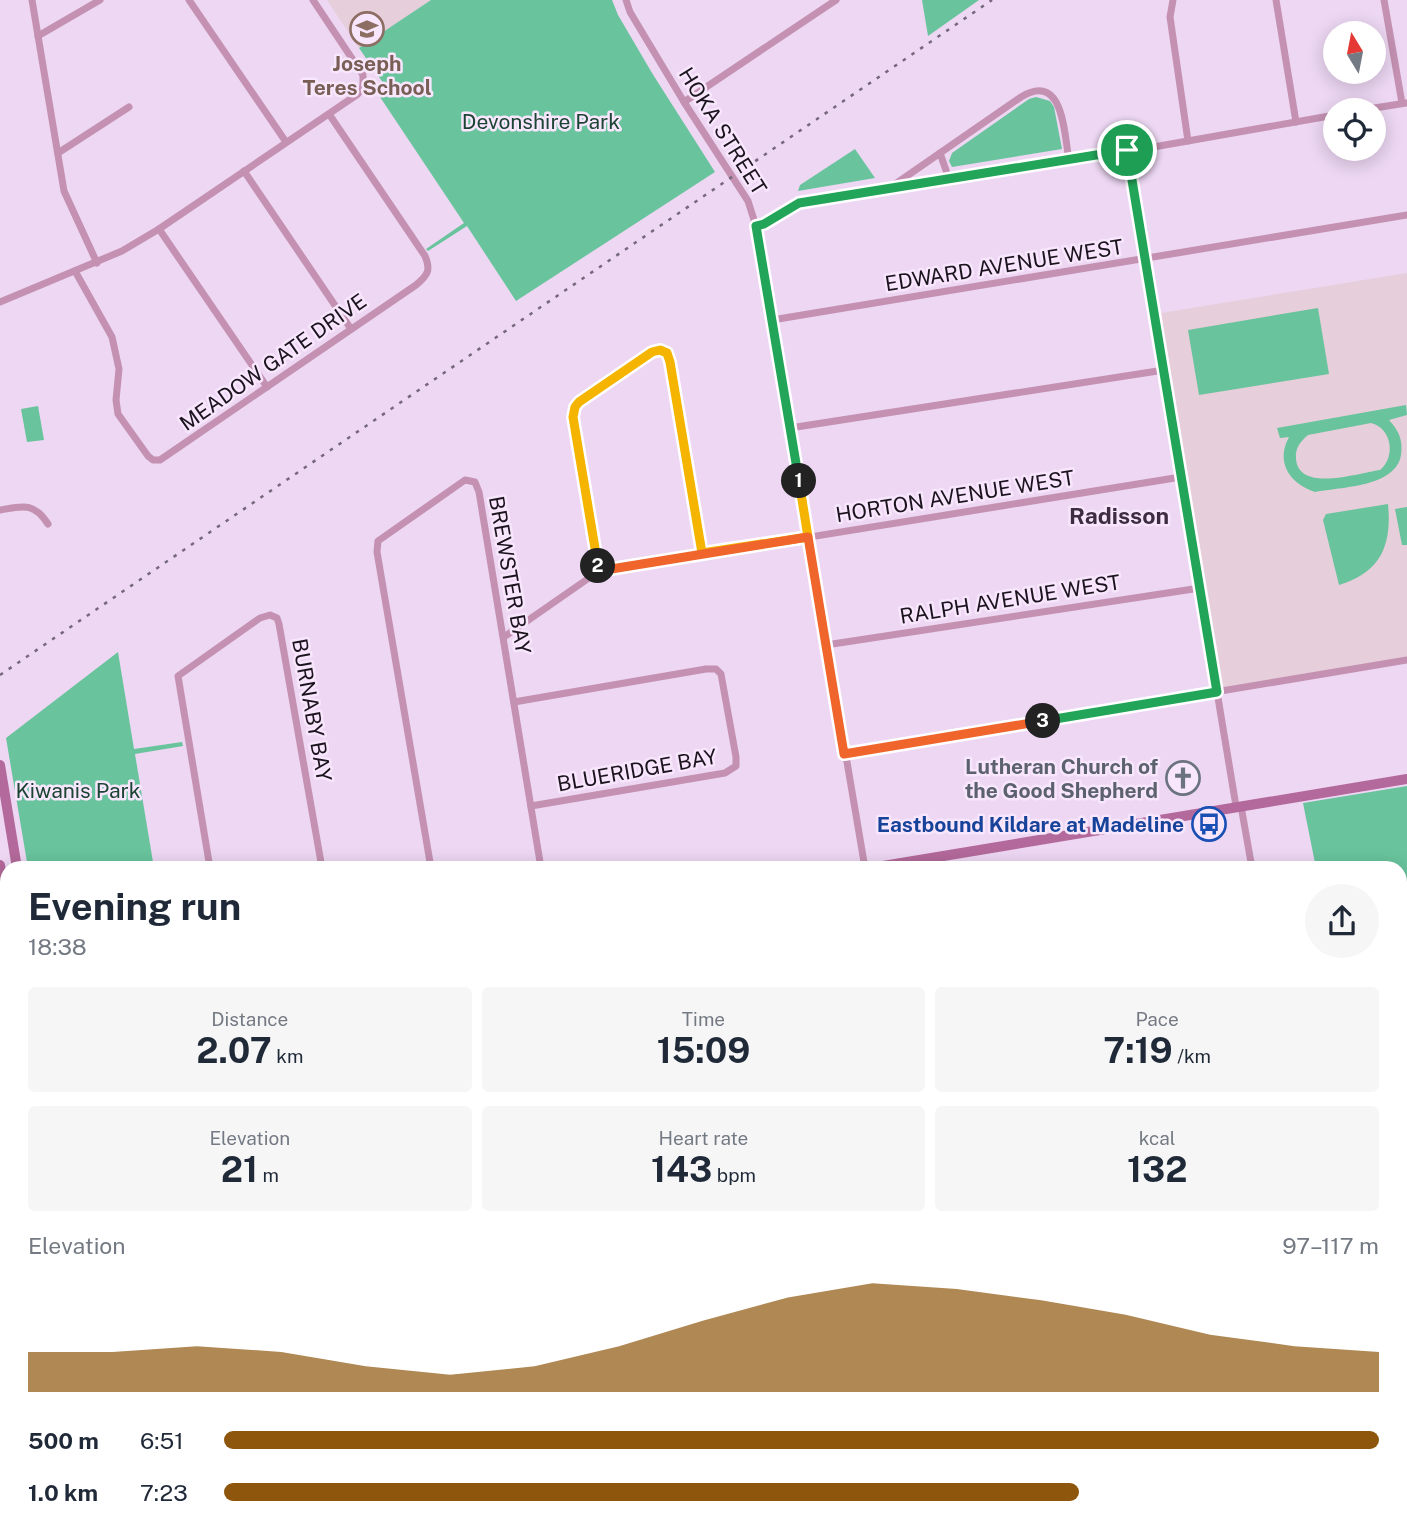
<!DOCTYPE html>
<meta charset="utf-8">
<style>
body{margin:0;font-family:"Public Sans",sans-serif;background:#f6f6f7;color:#1f2937;height:100vh;display:flex;flex-direction:column;font-size:26px;white-space:nowrap}
*{box-sizing:border-box;margin:0}
p{font-size:23px;color:#747a83}
.icon{flex:none;width:38px;height:38px;fill:none;stroke:currentColor;stroke-width:2;stroke-linecap:round;stroke-linejoin:round}
.map{position:relative;flex:1;overflow:hidden}
.drawer{position:absolute;left:0px;top:861px;width:1407px;height:672px;display:flex;flex-direction:column;background:#fff;border-radius:21px 21px 0 0;box-shadow:0 4px 18px #0003}
.drawer>*{flex:none}
.needle{width:46px;rotate:350deg}
.fabs{position:absolute;left:1323px;top:21px;display:grid;gap:14px}
.fabs a{display:grid;place-items:center;width:63px;height:63px;border-radius:50%;background:#fff;box-shadow:0 4px 18px #0003;font-size:35px}
.pin{position:absolute;display:grid;place-items:center;width:60px;height:60px;color:#fff;margin:-30px;border:4px solid #fff;border-radius:50%;box-shadow:0 2px 7px #0007}
.km{position:absolute;width:35px;height:35px;margin:-18px;border-radius:50%;background:#222;color:#fff;font-size:19px;line-height:35px;text-align:center}
.round{display:grid;place-items:center;flex:none;width:74px;height:74px;border-radius:37px;background:#f6f6f7}
.overview{display:flex;align-items:center;justify-content:space-between;height:119px;padding:0 28px}
h1{font-size:38px;font-weight:700;line-height:52px}
.figures{display:grid;grid-template-columns:repeat(3,1fr);gap:10px;height:119px;padding:7px 28px}
.figures div{display:grid;align-content:center;border-radius:7px;background:#f6f6f7;text-align:center}
.figures b{font-size:35px;font-weight:700}
.figures small{font-size:19px;font-weight:400}
.figures p{font-size:19px}
.chart{height:196px;padding:14px 28px}
.chart p{display:flex;justify-content:space-between}
.chart svg{width:100%;height:126px;margin-top:7px;fill:#8e560d;opacity:.7}
ul{padding:0 28px;list-style:none;font-size:23px}
li{display:grid;grid-template-columns:112px 84px 1fr;align-items:center;height:52px}
li i{height:18px;border-radius:9px;background:#8e560d}
.map>svg:first-child{display:block}
</style>
<div class="map">
<svg width="1407" height="1533" viewBox="0 0 1407 1533">
<rect width="100%" height="100%" fill="#edd7f3"/>
<g fill="#e6ceda">
<polygon points="327,0 431,0 359,48"/>
<polygon points="1407,273 1407,660 1218,692 1155,314"/>
<polygon points="147,1526 398,1526 399,1533 148,1533"/>
</g>
<g fill="#69c49d" fill-rule="evenodd">
<polygon points="431,0 612,0 618,15 652,73 715,172 516,301 467,226 428,251 426,249 464,223 380,97 388,90 359,48"/>
<polygon points="922,0 979,0 928,36"/>
<polygon points="1036,97 1050,101 1054,107 1062,149 952,167 949,161 952,153 1029,99"/>
<polygon points="855,149 875,178 798,191 800,185"/>
<polygon points="1318,308 1329,374 1199,395 1188,330"/>
<path d="M1406,405L1407,415L1389,420C1399,431 1403,440 1401,455C1396,487 1341,487 1315,492C1290,484 1275,462 1289,437L1280,438L1277,428ZM1371,423C1392,428 1396,457 1380,470C1358,473 1299,493 1296,459C1295,448 1300,442 1308,435Z"/>
<polygon points="38,406 44,440 27,442 21,409"/>
<path d="M1388,504C1392,545 1381,572 1339,585L1323,520L1326,514Z"/>
<polygon points="1407,507 1407,545 1402,545 1395,509"/>
<polygon points="118,652 134,749 182,742 183,746 135,754 154,868 28,868 6,738"/>
<polygon points="1407,786 1407,897 1400,898 1400,868 1316,868 1303,803"/>
<polygon points="151,1526 226,1526 227,1533 152,1533"/>
</g>
<g fill="none" stroke-linecap="round" stroke-linejoin="round">
<g stroke="#c491b2" stroke-width="7">
<polyline points="32,0 64,191 97,263"/>
<polyline points="189,0 286,142"/>
<polyline points="626,0 630,12 684,102 748,201 756,226 865,868"/>
<polyline points="1173,0 1170,17 1188,141"/>
<polyline points="1276,0 1296,122"/>
<polyline points="1384,0 1402,103"/>
<polyline points="38,36 100,0"/>
<polyline points="684,102 836,0"/>
<polyline points="1362,110 1406,103"/>
<polyline points="1127,151 1236,806"/>
<polyline points="58,153 129,107"/>
<polyline points="940,153 949,179"/>
<polyline points="244,171 351,329"/>
<path d="M891,187L1021,97C1064,71 1064,134 1069,160"/>
<polyline points="756,226 764,224 799,203 1148,148 1335,115"/>
<polyline points="159,229 267,387"/>
<path d="M75,271L112,337L119,369L116,400L118,414L148,456L153,460H160L416,285C428,275 431,270 425,256L329,114"/>
<polyline points="0,302 122,251 159,229 358,94 363,86 363,75 313,0"/>
<polyline points="772,320 1407,215"/>
<polyline points="790,428 1164,370"/>
<path d="M0,510C23,506 34,502 48,524"/>
<polyline points="599,571 573,417 575,407 579,402 652,352 660,350 667,353 670,362 702,553"/>
<polyline points="504,637 599,571 1181,477"/>
<polyline points="826,645 1200,588"/>
<polyline points="514,702 706,669 716,669 721,674 736,757 736,766 725,773 531,806"/>
<polyline points="844,754 1407,660"/>
<polyline points="1241,806 1252,868"/>
<polyline points="210,868 178,676 260,618 270,615 277,618 279,624 322,868"/>
<polyline points="431,868 377,552 378,541 465,480 475,482 479,492 541,868"/>
<polyline points="1400,905 1407,904"/>
<polyline points="1400,1018 1407,1017"/>
<polyline points="1400,1132 1407,1131"/>
<polyline points="1400,1247 1407,1246"/>
<polyline points="1400,1364 1407,1363"/>
<polyline points="0,1448 7,1450"/>
<polyline points="1400,1476 1407,1475"/>
<polyline points="545,1526 547,1533"/>
<polyline points="988,1526 990,1533"/>
<polyline points="1375,1526 1376,1533"/>
<polyline points="412,1528 426,1526"/>
<polyline points="1063,1533 1104,1526"/>
</g>
<g stroke="#b3699b" stroke-width="10">
<polyline points="0,765 17,868"/>
<polyline points="0,865 7,907"/>
<polyline points="871,868 1407,779"/>
<polyline points="0,1001 7,977"/>
<polyline points="0,1019 7,1018"/>
<polyline points="0,1029 7,1030"/>
<polyline points="118,1526 119,1533"/>
<polyline points="134,1526 135,1533"/>
</g>
<polyline stroke="#76687a" stroke-width="2.5" stroke-dasharray="3.5 7" stroke-linecap="butt" points="0,675 992,0"/>
</g>
<g fill="none" stroke-linecap="round" stroke-linejoin="round">
<g stroke="#fff" stroke-width="14">
<polyline id="split-1" points="799,481 756,226 764,224 799,203 1127,150"/>
</g>
<g stroke="#fff" stroke-width="14">
<polyline id="split-2" points="598,566 573,417 575,407 579,402 652,352 660,350 667,353 670,362 702,553 808,537 799,481"/>
</g>
<g stroke="#fff" stroke-width="14">
<polyline id="split-3" points="598,566 599,571 808,537 844,754 1043,721"/>
</g>
<g stroke="#fff" stroke-width="14">
<polyline id="split-4" points="1043,721 1217,692 1127,150"/>
</g>
<use href="#split-1" stroke="#22a559" stroke-width="9"/>
<use href="#split-2" stroke="#f5b400" stroke-width="9"/>
<use href="#split-3" stroke="#f0652b" stroke-width="9"/>
<use href="#split-4" stroke="#22a559" stroke-width="9"/>
</g>
<defs>
<g id="school-ring" transform="scale(1.75)"><circle r="9.5" fill="#f8e6fd" stroke="#8d6e63" stroke-width="1.5"/><path d="M0-5L7-2L0 1L-7-2ZM-4 1L0 2.5L4 1V4Q0 6-4 4Z" fill="#8d6e63"/></g>
<g id="church-ring" transform="scale(1.75)"><circle r="9.5" fill="#f8e6fd" stroke="#6b7280" stroke-width="1.5"/><path d="M-1.2-6h2.4v3.5h3.3v2.4h-3.3V6h-2.4V-.1h-3.3v-2.4h3.3Z" fill="#6b7280"/></g>
<g id="bus-ring" transform="scale(1.75)"><circle r="9.5" fill="#f8e6fd" stroke="#1a4fb4" stroke-width="1.5"/><path d="M-5-6H5V4H4V6H2V4H-2V6H-4V4H-5ZM-3.5-4V0h7V-4ZM-3.5 1.2v1.5H-2V1.2ZM2 1.2v1.5H3.5V1.2Z" fill="#1a4fb4"/></g>
</defs>
<g fill-rule="evenodd">
<use href="#school-ring" x="367" y="29"/>
<use href="#church-ring" x="1183" y="778"/>
<use href="#bus-ring" x="1209" y="824"/>
</g>
<g text-anchor="middle" dominant-baseline="central" stroke-width="5" stroke-linejoin="round" paint-order="stroke">
<g font-size="21" font-weight="bold" fill="#785e54" stroke="#f8e6fd">
<text x="367" y="63">Joseph<tspan x="367" dy="24">Teres School</tspan></text>
</g>
<g font-size="21" fill="#1c4433" stroke="#f8e6fd">
<text x="541" y="121">Devonshire Park</text>
<text x="78" y="790">Kiwanis Park</text>
</g>
<g font-size="21" fill="#1b131d" stroke="#f8e6fd">
<text transform="translate(723 131) rotate(58)">HOKA STREET</text>
<text transform="translate(1004 265) rotate(-9)">EDWARD AVENUE WEST</text>
<text transform="translate(273 362) rotate(-35)">MEADOW GATE DRIVE</text>
<text transform="translate(955 496) rotate(-9)">HORTON AVENUE WEST</text>
<text transform="translate(510 575) rotate(80)">BREWSTER BAY</text>
<text transform="translate(1010 599) rotate(-9)">RALPH AVENUE WEST</text>
<text transform="translate(312 710) rotate(80)">BURNABY BAY</text>
<text transform="translate(637 770) rotate(-10)">BLUERIDGE BAY</text>
</g>
<g font-size="21" font-weight="bold" fill="#5b616d" stroke="#f8e6fd" text-anchor="end">
<text x="1158" y="766">Lutheran Church of<tspan x="1158" dy="24">the Good Shepherd</tspan></text>
</g>
<g font-size="21" font-weight="bold" fill="#164399" stroke="#f8e6fd" text-anchor="end">
<text x="1184" y="824">Eastbound Kildare at Madeline</text>
</g>
<g font-size="23" font-weight="bold" fill="#3e2c42" stroke="#f8e6fd">
<text x="1119" y="515">Radisson</text>
</g>
</g>
</svg>
<div class="fabs">
<a><svg class="needle" viewBox="-14 -14 28 28"><path d="M0-13l5 13h-10z" fill="#e53935"/><path d="M0 13l5-13h-10z" fill="#747a83"/></svg></a>
<a><svg class="icon" aria-label="locate" viewBox="0 0 24 24"><circle cx="12" cy="12" r="6"/><path d="M12 2v4M12 18v4M2 12h4M18 12h4"/></svg></a>
</div>
<div class="pin" style="left:1127px;top:150px;background:#1e9e55"><svg class="icon" aria-label="arrive" viewBox="0 0 24 24"><path d="M6 21V4h12l-3 4 3 4H6"/></svg></div>
<b class="km" style="left:799px;top:481px">1</b>
<b class="km" style="left:598px;top:566px">2</b>
<b class="km" style="left:1043px;top:721px">3</b>
<section class="drawer">
<div class="overview"><div><h1>Evening run</h1><p>18:38</p></div><a class="round"><svg class="icon" aria-label="share" viewBox="0 0 24 24"><path d="M12 15V3M7 8l5-5 5 5M5 13v7h14v-7"/></svg></a></div>
<div class="figures">
<div><p>Distance</p><b>2.07<small> km</small></b></div>
<div><p>Time</p><b>15:09</b></div>
<div><p>Pace</p><b>7:19<small> /km</small></b></div>
</div>
<div class="figures">
<div><p>Elevation</p><b>21<small> m</small></b></div>
<div><p>Heart rate</p><b>143<small> bpm</small></b></div>
<div><p>kcal</p><b>132</b></div>
</div>
<div class="chart"><p><span>Elevation</span>97–117 m</p>
<svg viewBox="0 0 160 44" preserveAspectRatio="none"><path d="M0 44V30L10 30L20 28L30 30L40 35L50 38L60 35L70 28L80 19L90 11L100 6L110 8L120 12L130 17L140 24L150 28L160 30V44z"/></svg>
</div>
<ul>
<li><b>500 m</b>6:51<i style="width:100%"></i></li>
<li><b>1.0 km</b>7:23<i style="width:74%"></i></li>
</ul>
</section>
</div>
